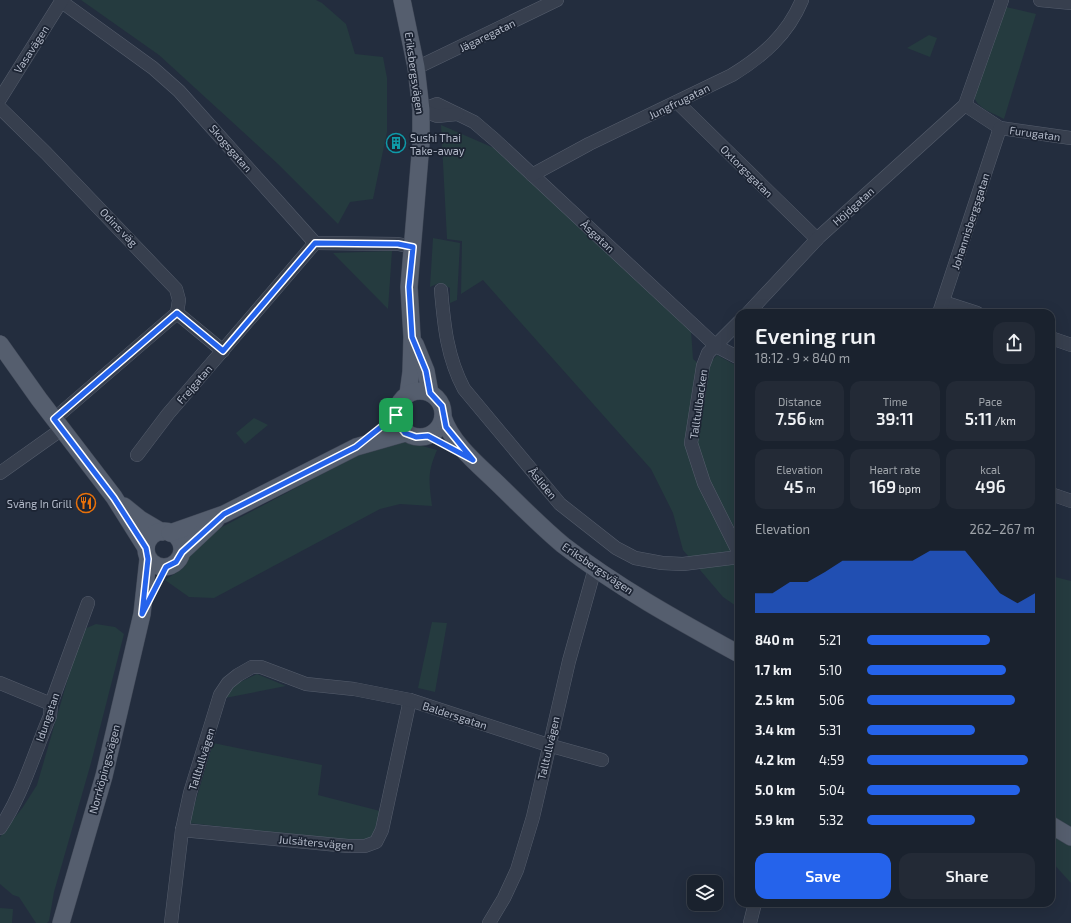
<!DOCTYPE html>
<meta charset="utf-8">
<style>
body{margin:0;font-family:"Exo 2",sans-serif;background:#232a36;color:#f1f3f6;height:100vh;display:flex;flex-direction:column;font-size:15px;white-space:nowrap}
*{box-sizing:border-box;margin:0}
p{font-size:13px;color:#9fa4aa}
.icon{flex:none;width:22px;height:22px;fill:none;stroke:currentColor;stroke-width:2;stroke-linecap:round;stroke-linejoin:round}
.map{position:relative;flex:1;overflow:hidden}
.panel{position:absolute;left:735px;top:309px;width:320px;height:598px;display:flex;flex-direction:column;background:#1a222e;border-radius:12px;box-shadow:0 4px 16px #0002,0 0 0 1px #383f4a}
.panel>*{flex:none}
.fabs{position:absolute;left:687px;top:875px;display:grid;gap:8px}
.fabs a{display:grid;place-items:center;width:36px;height:36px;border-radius:8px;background:#1a222e;box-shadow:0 4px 16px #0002,0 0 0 1px #383f4a;font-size:20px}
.pin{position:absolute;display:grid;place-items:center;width:34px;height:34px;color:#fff;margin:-17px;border-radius:8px;box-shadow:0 2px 6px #0006}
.round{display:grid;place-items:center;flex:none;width:42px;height:42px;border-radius:12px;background:#232a36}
.headline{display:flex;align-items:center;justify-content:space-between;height:68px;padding:0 20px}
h1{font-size:22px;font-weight:600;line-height:30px}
.stats{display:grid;grid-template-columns:repeat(3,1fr);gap:6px;height:68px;padding:4px 20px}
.stats div{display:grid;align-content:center;border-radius:10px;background:#232a36;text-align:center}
.stats b{font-size:17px;font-weight:600}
.stats small{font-size:11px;font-weight:400}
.stats p{font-size:11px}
.chart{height:112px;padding:8px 20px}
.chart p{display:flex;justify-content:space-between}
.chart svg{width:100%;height:72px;margin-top:4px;fill:#2563eb;opacity:.7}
.primary-button{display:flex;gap:8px;margin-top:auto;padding:8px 20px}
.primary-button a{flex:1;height:46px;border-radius:12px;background:#2563eb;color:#fff;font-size:16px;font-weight:600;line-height:46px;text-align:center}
.primary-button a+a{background:#232a36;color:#f1f3f6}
ul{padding:0 20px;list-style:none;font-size:13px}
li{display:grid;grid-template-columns:64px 48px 1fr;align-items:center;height:30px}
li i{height:10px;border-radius:5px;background:#2563eb}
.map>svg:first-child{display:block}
</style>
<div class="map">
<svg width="1071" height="923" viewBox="0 0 1071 923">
<rect width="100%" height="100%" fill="#232d3e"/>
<g fill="#253b3f">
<polygon points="81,0 316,0 322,3 346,24 355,54 383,57 387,78 387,132 373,199 350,202 338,224 278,164 159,55"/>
<path d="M1006,7L1036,14L1004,119C994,113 975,108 974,95Z"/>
<polygon points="929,35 937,38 930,57 907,48"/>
<polygon points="441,125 494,148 691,330 693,359 705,369 717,355 739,367 739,608 723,597 683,550 673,513 651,469 483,280 461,294 462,241 447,239"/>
<polygon points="433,238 460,243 457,300 450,303 450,288 439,283 430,287"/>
<polygon points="392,251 388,309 333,253"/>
<polygon points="254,418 268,425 245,444 236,433"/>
<path d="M404,441L437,450C427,473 429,481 432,506L400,504L380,509L214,598L189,597L165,580L183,568L194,550L207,535L375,446Z"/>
<polygon points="1051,576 1071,581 1071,883 1051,861"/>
<polygon points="432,622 447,623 435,692 418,688"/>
<polygon points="96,624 115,627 124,634 91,763 54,892 49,921 47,923 36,923 19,897 13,895 0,884 0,837 23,807 37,785 82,630"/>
<polygon points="257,674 286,686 225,698 236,684"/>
<polygon points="213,743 322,765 318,795 380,811 373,837 365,841 348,841 189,823"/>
<polygon points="0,908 13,909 12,923 0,923"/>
</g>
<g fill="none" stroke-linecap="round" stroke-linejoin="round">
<g stroke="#555d6c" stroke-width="14">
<g id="minor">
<polyline points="1040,0 1071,3"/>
<polyline points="62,2 153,68 179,91 315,243 398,244 413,247"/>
<polyline points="416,68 557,0"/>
<polyline points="0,99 62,0"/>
<polyline points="677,102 817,239"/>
<polyline points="965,105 1000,128 1071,138"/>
<polyline points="0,108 46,153 176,289 179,300 177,313 223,351"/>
<polyline points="421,110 437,104 474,122 495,140 716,346 739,358"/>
<polyline points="421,110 437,116 457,114"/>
<path d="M532,175L589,144L732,75C763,56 788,34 802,0"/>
<path d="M441,290C444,325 447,357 464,389L560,504L616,548L635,558L662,563L683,564L739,557"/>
<polyline points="943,302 977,313"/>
<polyline points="748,313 819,237 965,105 1002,0"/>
<polyline points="939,313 1000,128"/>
<polyline points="739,322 708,353 703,366 691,443 704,483 739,553"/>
<polyline points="1051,338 1071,345"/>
<polyline points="54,419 177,313"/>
<polyline points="137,455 168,414 315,243"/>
<polyline points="0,473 62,429"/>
<polyline points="1051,494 1071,501"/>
<polyline points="0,683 51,704"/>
<path d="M0,828C23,794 34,753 50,716L51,704L88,603"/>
<polyline points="182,830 348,846 365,846 376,842 382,830 410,700"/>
<polyline points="171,923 182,830 190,793 220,695 228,683 238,675 252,667 261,667 306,684 354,689 410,700 548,745 602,760"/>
<polyline points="489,923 504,898 517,870 533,817 569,661 595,568"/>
<polyline points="750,923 755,903"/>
</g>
</g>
<g stroke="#404857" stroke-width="18">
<g id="major">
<polyline points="402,0 416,67 421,110 421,143 409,287 412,337 411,372 408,394"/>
<polyline points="0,344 39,399 114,497 146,548"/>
<polyline points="415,344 426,371 430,393"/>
<circle cx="420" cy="414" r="23"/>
<path d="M443,417C451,442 476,463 494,480C517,502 539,525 563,545C617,587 679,621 739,654"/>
<polyline points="124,506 140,519 162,532"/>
<circle cx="164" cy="549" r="18"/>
<polyline points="170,533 224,514 356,447 405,433"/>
<polyline points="182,552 216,520"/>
<polyline points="1051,825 1071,837"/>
<polyline points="61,923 104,776 142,614 148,559"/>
</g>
</g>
<use href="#minor" stroke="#373f4e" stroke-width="13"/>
<use href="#major" stroke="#555e6e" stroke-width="17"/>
</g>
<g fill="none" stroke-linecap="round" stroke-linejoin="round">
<g stroke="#fff" stroke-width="8">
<polygon id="route" points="315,243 398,244 413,247 409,287 412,337 426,371 430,393 442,406 446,427 473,460 428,436 416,437 405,433 398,424 396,415 356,447 224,514 182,552 176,562 166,567 142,614 148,559 146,548 114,498 54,419 177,313 223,351"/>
</g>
<use href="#route" stroke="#2563eb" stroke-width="5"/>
</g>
<defs>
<g id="building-ring" transform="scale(1)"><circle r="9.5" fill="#1c2433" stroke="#0f9aa8" stroke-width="1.5"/><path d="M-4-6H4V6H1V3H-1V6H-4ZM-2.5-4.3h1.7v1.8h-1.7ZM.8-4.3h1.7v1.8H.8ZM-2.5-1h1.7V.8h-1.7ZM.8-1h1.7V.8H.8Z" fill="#0f9aa8"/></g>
<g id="restaurant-ring" transform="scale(1)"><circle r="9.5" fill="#1c2433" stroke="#e8710a" stroke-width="1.5"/><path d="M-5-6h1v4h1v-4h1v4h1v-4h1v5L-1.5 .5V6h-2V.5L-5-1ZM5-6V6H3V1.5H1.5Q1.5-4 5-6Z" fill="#e8710a"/></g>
</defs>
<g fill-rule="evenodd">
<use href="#building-ring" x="396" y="143"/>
<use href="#restaurant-ring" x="86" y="503"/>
</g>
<g text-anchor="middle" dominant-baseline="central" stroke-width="3.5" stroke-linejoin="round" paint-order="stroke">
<g font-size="11" fill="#b3bac9" stroke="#1c2433">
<text transform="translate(487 35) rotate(-26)">Jägaregatan</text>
<text transform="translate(31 49) rotate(-57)">Vasavägen</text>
<text transform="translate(415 73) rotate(82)">Eriksbergsvägen</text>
<text transform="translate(679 101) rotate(-26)">Jungfrugatan</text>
<text transform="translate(1035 133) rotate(8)">Furugatan</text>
<text transform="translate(231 148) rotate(49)">Skogsgatan</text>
<text transform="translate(747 171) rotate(45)">Oxtorgsgatan</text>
<text transform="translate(853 206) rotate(-42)">Höjdgatan</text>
<text transform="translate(970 221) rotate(-72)">Johannisbergsgatan</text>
<text transform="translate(119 227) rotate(46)">Odins väg</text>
<text transform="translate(598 236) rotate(43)">Åsgatan</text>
<text transform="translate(194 384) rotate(-49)">Frejgatan</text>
<text transform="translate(698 404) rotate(-82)">Talltullbacken</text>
<text transform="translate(543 483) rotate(50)">Åsliden</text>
<text transform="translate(598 568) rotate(34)">Eriksbergsvägen</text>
<text transform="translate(455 715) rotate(18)">Baldersgatan</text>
<text transform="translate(47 717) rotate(-71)">Idungatan</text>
<text transform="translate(548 748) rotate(-77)">Talltullvägen</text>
<text transform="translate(201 759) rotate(-73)">Talltullvägen</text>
<text transform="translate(104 769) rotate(-75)">Norrköpingsvägen</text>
<text transform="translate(316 842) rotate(5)">Julsätersvägen</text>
</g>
<g font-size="11" fill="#b3bac9" stroke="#1c2433" text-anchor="start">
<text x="410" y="137">Sushi Thai<tspan x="410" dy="13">Take-away</tspan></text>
<text x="72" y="503" text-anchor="end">Sväng In Grill</text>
</g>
</g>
</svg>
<div class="fabs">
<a><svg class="icon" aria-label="layers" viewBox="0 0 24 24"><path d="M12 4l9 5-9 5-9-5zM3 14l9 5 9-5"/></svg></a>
</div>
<div class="pin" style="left:396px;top:415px;background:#1e9e55"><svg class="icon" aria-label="arrive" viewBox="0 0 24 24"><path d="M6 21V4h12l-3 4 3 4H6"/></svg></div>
<section class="panel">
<div class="headline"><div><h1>Evening run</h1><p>18:12 · 9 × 840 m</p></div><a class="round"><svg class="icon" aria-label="share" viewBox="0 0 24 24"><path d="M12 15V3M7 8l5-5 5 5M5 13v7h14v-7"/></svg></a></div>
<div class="stats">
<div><p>Distance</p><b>7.56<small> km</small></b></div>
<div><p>Time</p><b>39:11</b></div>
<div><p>Pace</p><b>5:11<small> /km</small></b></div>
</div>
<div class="stats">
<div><p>Elevation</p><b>45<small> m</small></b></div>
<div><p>Heart rate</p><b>169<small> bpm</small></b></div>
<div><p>kcal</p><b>496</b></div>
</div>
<div class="chart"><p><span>Elevation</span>262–267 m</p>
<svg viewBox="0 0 160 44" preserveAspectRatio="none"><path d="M0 44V32L10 32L20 25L30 25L40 19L50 12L60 12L70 12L80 12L90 12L100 6L110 6L120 6L130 19L140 32L150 38L160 32V44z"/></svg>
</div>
<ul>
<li><b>840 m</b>5:21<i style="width:73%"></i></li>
<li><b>1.7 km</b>5:10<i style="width:83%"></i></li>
<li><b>2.5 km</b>5:06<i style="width:88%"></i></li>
<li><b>3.4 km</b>5:31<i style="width:64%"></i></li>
<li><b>4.2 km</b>4:59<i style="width:96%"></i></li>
<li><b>5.0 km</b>5:04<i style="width:91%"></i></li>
<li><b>5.9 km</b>5:32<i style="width:64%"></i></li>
</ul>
<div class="primary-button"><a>Save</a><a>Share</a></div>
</section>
</div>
